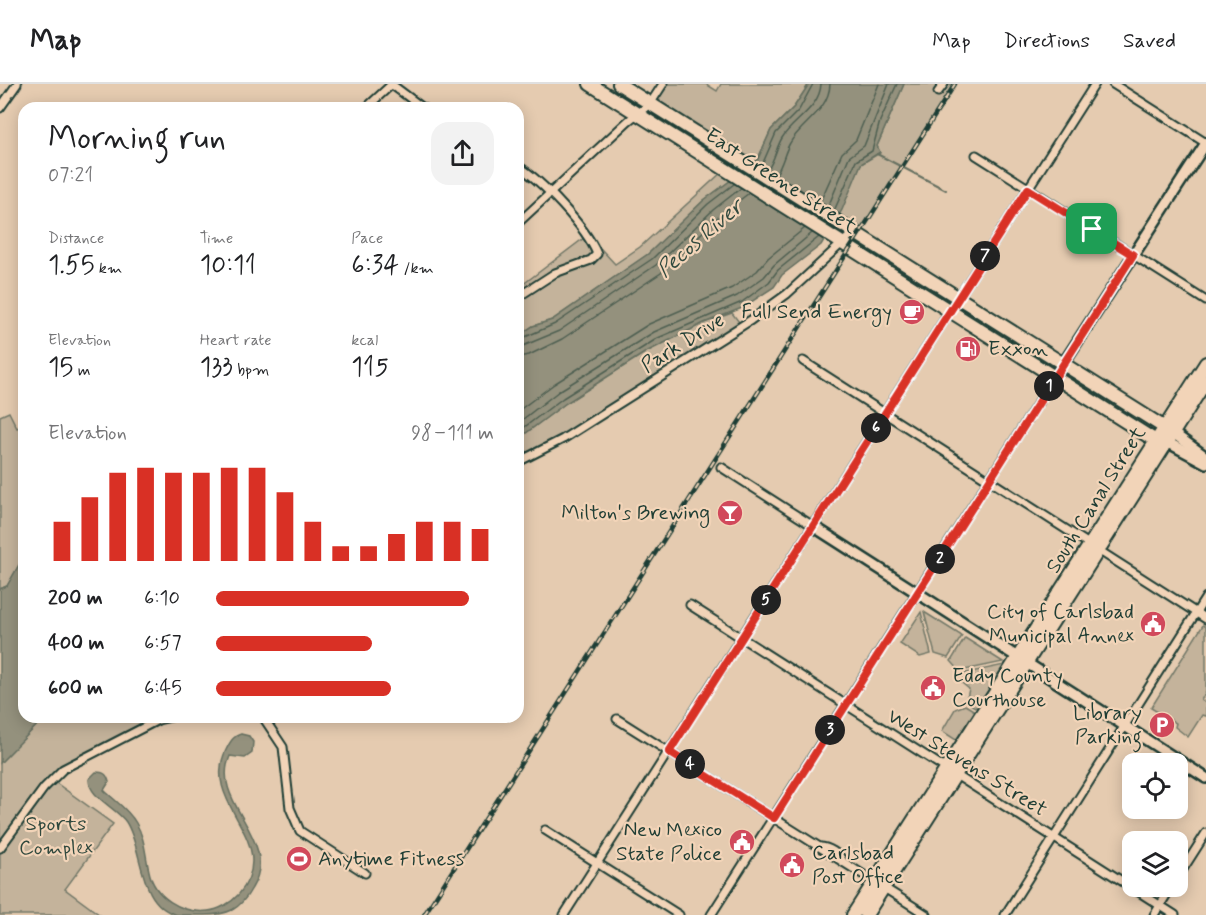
<!DOCTYPE html>
<meta charset="utf-8">
<style>
body{margin:0;font-family:Mynerve,sans-serif;background:#f2f2f2;color:#202124;height:100vh;display:flex;flex-direction:column;font-size:22px;white-space:nowrap}
*{box-sizing:border-box;margin:0}
p{font-size:20px;color:#757577}
.icon{flex:none;width:33px;height:33px;fill:none;stroke:currentColor;stroke-width:2;stroke-linecap:round;stroke-linejoin:round}
.map{position:relative;flex:1;overflow:hidden}
.details{position:absolute;left:18px;top:18px;width:506px;height:621px;display:flex;flex-direction:column;background:#fff;border-radius:18px;box-shadow:0 3px 15px #0003}
.details>*{flex:none}
.buttons{position:absolute;left:1122px;top:669px;display:grid;gap:12px}
.buttons a{display:grid;place-items:center;width:66px;height:66px;border-radius:12px;background:#fff;box-shadow:0 3px 15px #0003;font-size:30px}
.pin{position:absolute;display:grid;place-items:center;width:51px;height:51px;color:#fff;margin:-26px;border-radius:12px;box-shadow:0 3px 9px #0006}
.km{position:absolute;width:30px;height:30px;margin:-15px;border-radius:50%;background:#222;color:#fff;font-size:16px;line-height:30px;text-align:center}
.round{display:grid;place-items:center;flex:none;width:63px;height:63px;border-radius:18px;background:#f2f2f2}
.summary{display:flex;align-items:center;justify-content:space-between;height:102px;padding:0 30px}
h1{font-size:33px;font-weight:600;line-height:45px}
.figures{display:grid;grid-template-columns:repeat(3,1fr);gap:9px;height:102px;padding:6px 30px}
.figures div{display:grid;align-content:center}
.figures b{font-size:26px;font-weight:600}
.figures small{font-size:16px;font-weight:400}
.figures p{font-size:16px}
.chart{height:168px;padding:12px 30px}
.chart p{display:flex;justify-content:space-between}
.chart svg{width:100%;height:108px;margin-top:6px;stroke:#d93025;stroke-width:6}
ul{padding:0 30px;list-style:none;font-size:20px}
li{display:grid;grid-template-columns:96px 72px 1fr;align-items:center;height:45px}
li i{height:15px;border-radius:8px;background:#d93025}
header{display:flex;align-items:center;gap:36px;box-sizing:border-box;height:84px;padding:0 30px;background:#fff;border-bottom:2px solid #e0e0e0}
header strong{font-size:28px}
nav{display:flex;gap:33px;margin-inline-start:auto;font-size:21px}
.map>svg:first-child{display:block}
</style>
<header>
<strong>Map</strong>
<nav><a>Map</a><a>Directions</a><a>Saved</a></nav>
</header>
<div class="map">
<svg width="1206" height="831" viewBox="0 0 1206 831">
<rect width="100%" height="100%" fill="#e5cbb0"/>
<filter id="ink" filterUnits="userSpaceOnUse"><feTurbulence type="fractalNoise" baseFrequency=".0167" numOctaves="2"/><feDisplacementMap in="SourceGraphic" scale="12" xChannelSelector="R" yChannelSelector="G"/><feConvolveMatrix kernelMatrix="1 2 1 2 8 2 1 2 1" color-interpolation-filters="sRGB"/></filter>
<g filter="url(#ink)">
<g fill="#c4b39b" stroke="#727868" stroke-width="1.5">
<polygon points="663,0 706,0 717,7 721,0 809,0 794,23 771,46 757,77 704,116 648,170 552,236 533,242 518,252 518,204 588,151 615,180 640,163 735,76 650,20"/>
<polygon points="904,0 955,0 858,153 834,138 861,80 880,69 877,62"/>
<polygon points="732,229 742,242 518,378 518,355 566,319 646,268 704,239"/>
<polygon points="9,328 17,344 24,341 24,472 7,502 0,505 0,332"/>
<polygon points="921,528 931,570 920,573 900,560"/>
<polygon points="924,528 962,552 948,574 935,570"/>
<polygon points="1203,541 1206,543 1206,608 1201,616 1206,619 1206,632 1202,631 1188,653 1175,643 1176,639 1151,624"/>
<polygon points="965,554 1003,578 960,587 951,577"/>
<polygon points="1004,581 977,624 966,618 969,605 962,599 961,590"/>
<polygon points="965,621 975,627 956,656 942,647 955,625"/>
<polygon points="45,633 160,633 86,672 52,696 113,740 65,805 100,831 0,831 0,679"/>
</g>
<g fill="#94917d" stroke="#656f60" stroke-width="1.5">
<polygon points="809,0 904,0 877,62 880,68 861,80 842,126 821,161 782,191 774,203 742,224 704,239 646,268 566,319 518,355 518,252 533,242 552,236 648,170 704,116 757,77 771,46 794,23"/>
<polygon points="24,472 24,633 45,633 0,679 0,505 7,502"/>
<path d="M241,650L249,652L253,658L252,669L245,674L230,672C209,719 282,755 252,804C240,826 228,831 204,831C196,831 185,831 177,831C137,820 144,766 126,738C117,724 88,713 89,695L96,688C104,688 107,690 109,698L104,706C115,717 128,725 136,739C145,754 145,770 149,787C154,813 182,830 208,827C219,826 231,819 239,810C283,756 199,721 226,666C230,658 233,652 241,650Z"/>
</g>
<g fill="none" stroke-linecap="round" stroke-linejoin="round">
<g stroke="#4e5f51" stroke-width="1.5">
<polyline points="762,81 776,49 799,26 813,0"/>
<path d="M768,85C775,75 776,64 782,54C793,36 820,24 821,0"/>
<path d="M776,90C783,80 784,69 790,59C801,39 829,27 830,0"/>
<polyline points="820,118 842,69 856,56 879,0"/>
<polyline points="828,123 849,73 864,62 889,0"/>
<polyline points="834,127 856,77 872,67 880,37 897,0"/>
<polyline points="518,256 555,240 652,175 708,120 734,100"/>
<polyline points="518,264 559,247 656,181 713,126 741,104"/>
<polyline points="518,273 529,271 562,255 661,189 718,133 749,109"/>
<polyline points="518,327 554,300 649,240 732,204 757,187 768,174 805,144"/>
<polyline points="518,339 559,307 654,248 737,212 764,193 774,181 812,149"/>
<polyline points="518,348 563,314 658,254 742,218 769,198 778,186 819,153"/>
</g>
<polyline stroke="#656f60" stroke-width="2" points="877,70 946,106"/>
<g stroke="#1f3d34" stroke-width="11">
<g id="street">
<polyline points="391,0 423,24"/>
<polyline points="1113,0 1206,59"/>
<polyline points="938,8 944,0"/>
<polyline points="0,24 17,0"/>
<polyline points="366,24 392,0"/>
<polyline points="976,71 1206,217"/>
<path d="M518,82C542,97 586,143 597,170L591,176L555,189L518,213"/>
<polyline points="518,139 628,37 650,20 663,0"/>
<polyline points="803,277 1206,535"/>
<polyline points="518,378 563,355 751,236 787,210 852,150"/>
<polyline points="721,383 813,442"/>
<polyline points="690,521 1175,831"/>
<polyline points="263,633 283,663 290,724 300,747 365,789"/>
<polyline points="617,635 927,831"/>
<polyline points="545,746 679,831"/>
<path d="M820,763C828,763 840,770 843,778"/>
<polyline points="0,764 44,704 63,685 158,636 171,633"/>
<polyline points="1178,793 1206,749"/>
<polyline points="564,831 1095,0"/>
<polyline points="711,831 1063,280"/>
<polyline points="1005,831 1206,513"/>
<polyline points="1154,831 1172,802"/>
</g>
</g>
<g stroke="#1f3d34" stroke-width="14">
<g id="secondary">
<polyline points="1063,280 1206,59"/>
<polyline points="1173,349 1206,373"/>
<polyline points="1167,358 1206,379"/>
<polyline points="813,442 1206,694"/>
</g>
</g>
<g stroke="#1f3d34" stroke-width="16">
<g id="highway">
<polyline points="590,0 1156,357 1167,358"/>
<polyline points="619,0 1173,349"/>
<polyline points="853,831 1206,279"/>
<polyline points="866,831 1206,297"/>
</g>
</g>
<use href="#street" stroke="#f2d4b8" stroke-width="7"/>
<use href="#secondary" stroke="#f2d4b8" stroke-width="9"/>
<use href="#highway" stroke="#f2d4b8" stroke-width="12"/>
<g stroke="#1f3d34" stroke-width="4.5">
<polyline id="rail" points="424,831 955,0"/>
</g>
<use href="#rail" stroke="#f2d4b8" stroke-width="2" stroke-dasharray="7" stroke-linecap="butt"/>
</g>
</g>
<g fill="none" stroke-linecap="round" stroke-linejoin="round" filter="url(#ink)">
<g stroke="#fff" stroke-width="12">
<polygon id="route" points="1028,105 1133,171 774,734 669,668"/>
</g>
<use href="#route" stroke="#d93025" stroke-width="8"/>
</g>
<defs>
<g id="cafe-disc" transform="scale(1.35)"><circle r="9.5" fill="#d1495b" stroke="#f2d4b8"/><path d="M-5.5-4.5H6V0H3Q3 3.5 0 3.5H-2.5Q-5.5 3.5-5.5 0ZM3-3.2v2h1.7v-2ZM-6 4.5H4V6H-6Z" fill="#fff"/></g>
<g id="fuel-disc" transform="scale(1.35)"><circle r="9.5" fill="#d1495b" stroke="#f2d4b8"/><path d="M-5.5-6h7V0h2V4h1.3V-2.5L3-4.5l.8-.8L6-3V5H2.5V1h-1V6h-7ZM-4.2-4.7v3.2H.2V-4.7Z" fill="#fff"/></g>
<g id="bar-disc" transform="scale(1.35)"><circle r="9.5" fill="#d1495b" stroke="#f2d4b8"/><path d="M-6-5H6L.8 .8V4.5H3.5V6h-7V4.5H-.8V.8Z" fill="#fff"/></g>
<g id="civic-disc" transform="scale(1.35)"><circle r="9.5" fill="#d1495b" stroke="#f2d4b8"/><path d="M-.6-6.5H3V-4.5H.6V-3L4-1V1h2V6H-6V1h2V-1L-.6-3ZM-1.2 2.5V6h2.4V2.5Z" fill="#fff"/></g>
<g id="parking-disc" transform="scale(1.35)"><circle r="9.5" fill="#d1495b" stroke="#f2d4b8"/><path d="M-3.5-5.5H1a3.5 3.5 0 0 1 0 7H-1V5.5H-3.5ZM-1-3.4V-.6H.8a1.4 1.4 0 0 0 0-2.8Z" fill="#fff"/></g>
<g id="stadium-disc" transform="scale(1.35)"><circle r="9.5" fill="#d1495b" stroke="#f2d4b8"/><path d="M0-5a6.5 5 0 1 0 0 10a6.5 5 0 1 0 0-10ZM-3.5-1.8h7v3.6h-7Z" fill="#fff"/></g>
</defs>
<g fill-rule="evenodd">
<use href="#cafe-disc" x="912" y="228"/>
<use href="#fuel-disc" x="968" y="265"/>
<use href="#bar-disc" x="730" y="429"/>
<use href="#civic-disc" x="1153" y="540"/>
<use href="#civic-disc" x="933" y="604"/>
<use href="#parking-disc" x="1162" y="641"/>
<use href="#civic-disc" x="742" y="758"/>
<use href="#stadium-disc" x="299" y="775"/>
<use href="#civic-disc" x="792" y="781"/>
</g>
<g text-anchor="middle" dominant-baseline="central" stroke-width="4.5" stroke-linejoin="round" paint-order="stroke">
<g font-size="21" fill="#1f3d34" stroke="#f2d4b8">
<text transform="translate(781 97) rotate(33)">East Greene Street</text>
<text transform="translate(683 259) rotate(-32)">Park Drive</text>
<text transform="translate(1096 416) rotate(-58)">South Canal Street</text>
<text transform="translate(967 679) rotate(32)">West Stevens Street</text>
</g>
<g font-size="21" fill="#1f3d34" stroke="#f2d4b8" text-anchor="end">
<text x="892" y="228">Full Send Energy</text>
<text x="988" y="265" text-anchor="start">Exxon</text>
<text x="710" y="429">Milton's Brewing</text>
<text x="1134" y="528">City of Carlsbad<tspan x="1134" dy="24">Municipal Annex</tspan></text>
<text x="952" y="592" text-anchor="start">Eddy County<tspan x="952" dy="24">Courthouse</tspan></text>
<text x="1142" y="629">Library<tspan x="1142" dy="24">Parking</tspan></text>
<text x="722" y="746">New Mexico<tspan x="722" dy="24">State Police</tspan></text>
<text x="812" y="769" text-anchor="start">Carlsbad<tspan x="812" dy="24">Post Office</tspan></text>
<text x="318" y="775" text-anchor="start">Anytime Fitness</text>
</g>
<g font-size="21" fill="#30493e" stroke="#f2d4b8">
<text x="56" y="740">Sports<tspan x="56" dy="24">Complex</tspan></text>
</g>
<g font-size="22" font-style="italic" fill="#314a3f" stroke="#f2d4b8">
<text transform="translate(700 155) rotate(-41)">Pecos River</text>
</g>
</g>
</svg>
<div class="buttons">
<a><svg class="icon" aria-label="locate" viewBox="0 0 24 24"><circle cx="12" cy="12" r="6"/><path d="M12 2v4M12 18v4M2 12h4M18 12h4"/></svg></a>
<a><svg class="icon" aria-label="layers" viewBox="0 0 24 24"><path d="M12 4l9 5-9 5-9-5zM3 14l9 5 9-5"/></svg></a>
</div>
<div class="pin" style="left:1092px;top:145px;background:#1e9e55"><svg class="icon" aria-label="arrive" viewBox="0 0 24 24"><path d="M6 21V4h12l-3 4 3 4H6"/></svg></div>
<b class="km" style="left:1049px;top:302px">1</b>
<b class="km" style="left:940px;top:475px">2</b>
<b class="km" style="left:830px;top:646px">3</b>
<b class="km" style="left:690px;top:680px">4</b>
<b class="km" style="left:766px;top:516px">5</b>
<b class="km" style="left:876px;top:344px">6</b>
<b class="km" style="left:985px;top:172px">7</b>
<section class="details">
<div class="summary"><div><h1>Morning run</h1><p>07:21</p></div><a class="round"><svg class="icon" aria-label="share" viewBox="0 0 24 24"><path d="M12 15V3M7 8l5-5 5 5M5 13v7h14v-7"/></svg></a></div>
<div class="figures">
<div><p>Distance</p><b>1.55<small> km</small></b></div>
<div><p>Time</p><b>10:11</b></div>
<div><p>Pace</p><b>6:34<small> /km</small></b></div>
</div>
<div class="figures">
<div><p>Elevation</p><b>15<small> m</small></b></div>
<div><p>Heart rate</p><b>133<small> bpm</small></b></div>
<div><p>kcal</p><b>115</b></div>
</div>
<div class="chart"><p><span>Elevation</span>98–111 m</p>
<svg viewBox="0 0 160 44" preserveAspectRatio="none"><path d="M5 44V28M15 44V18M25 44V8M35 44V6M45 44V8M55 44V8M65 44V6M75 44V6M85 44V16M95 44V28M105 44V38M115 44V38M125 44V33M135 44V28M145 44V28M155 44V31"/></svg>
</div>
<ul>
<li><b>200 m</b>6:10<i style="width:91%"></i></li>
<li><b>400 m</b>6:57<i style="width:56%"></i></li>
<li><b>600 m</b>6:45<i style="width:63%"></i></li>
</ul>
</section>
</div>
